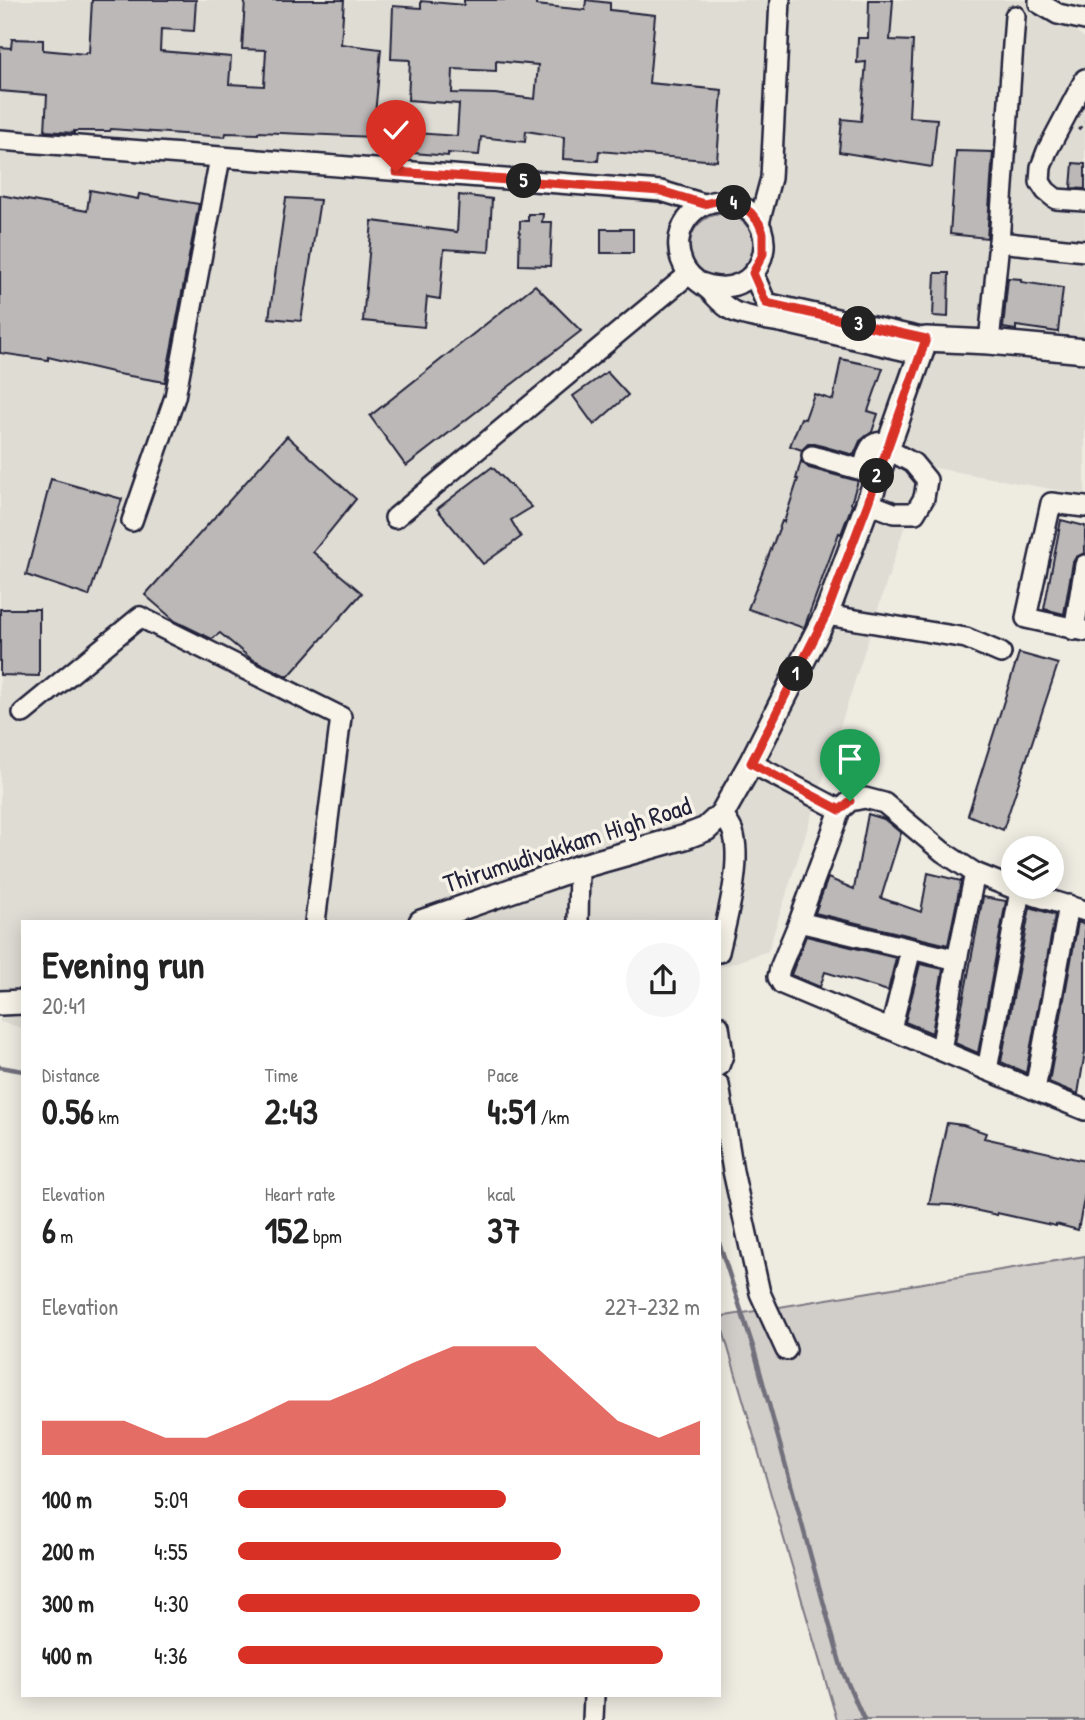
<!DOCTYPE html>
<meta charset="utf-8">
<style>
body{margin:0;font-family:"Patrick Hand",sans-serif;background:#f6f6f6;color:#222;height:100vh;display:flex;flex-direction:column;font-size:26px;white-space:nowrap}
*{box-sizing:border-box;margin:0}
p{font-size:23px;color:#767676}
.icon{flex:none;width:38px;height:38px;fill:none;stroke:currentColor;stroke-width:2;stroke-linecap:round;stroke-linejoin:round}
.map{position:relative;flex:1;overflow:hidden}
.side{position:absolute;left:21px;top:920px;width:700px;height:777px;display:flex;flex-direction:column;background:#fff;border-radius:0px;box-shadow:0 4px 18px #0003}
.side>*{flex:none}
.controls{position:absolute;left:1001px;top:836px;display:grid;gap:14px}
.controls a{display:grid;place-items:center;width:63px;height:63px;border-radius:50%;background:#fff;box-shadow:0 4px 18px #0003;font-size:35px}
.pin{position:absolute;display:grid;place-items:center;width:60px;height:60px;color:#fff;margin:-72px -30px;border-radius:50% 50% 50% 0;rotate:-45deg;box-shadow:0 0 7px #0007}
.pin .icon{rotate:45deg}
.km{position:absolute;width:35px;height:35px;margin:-18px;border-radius:50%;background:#222;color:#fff;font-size:19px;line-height:35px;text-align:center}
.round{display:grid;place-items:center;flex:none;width:74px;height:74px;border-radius:37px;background:#f6f6f6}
.overview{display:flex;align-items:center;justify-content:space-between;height:119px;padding:0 21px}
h1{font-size:38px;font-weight:700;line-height:52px}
.stats{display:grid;grid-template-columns:repeat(3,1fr);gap:10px;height:119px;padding:7px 21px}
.stats div{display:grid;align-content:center}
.stats b{font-size:35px;font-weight:700}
.stats small{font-size:19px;font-weight:400}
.stats p{font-size:19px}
.chart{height:196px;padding:14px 21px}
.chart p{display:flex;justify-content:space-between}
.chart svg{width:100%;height:126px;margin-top:7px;fill:#d93025;opacity:.7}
ul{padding:0 21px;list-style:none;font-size:23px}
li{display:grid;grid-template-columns:112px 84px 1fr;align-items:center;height:52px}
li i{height:18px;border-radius:9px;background:#d93025}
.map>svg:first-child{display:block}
</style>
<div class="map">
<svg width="1085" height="1720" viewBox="0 0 1085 1720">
<rect width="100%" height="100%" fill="#eeebe1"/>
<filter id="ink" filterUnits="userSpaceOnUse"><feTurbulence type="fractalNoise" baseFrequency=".0143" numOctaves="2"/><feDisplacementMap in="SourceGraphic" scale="14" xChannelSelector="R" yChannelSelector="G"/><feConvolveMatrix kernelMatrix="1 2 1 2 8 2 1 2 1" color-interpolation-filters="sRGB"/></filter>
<g filter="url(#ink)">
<polygon fill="#dfdcd4" points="0,0 1033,0 1085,38 1085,495 924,466 768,951 719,968 719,922 23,922 23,1028 0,1022"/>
<g fill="#d1cdc9" stroke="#7a7882" stroke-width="2">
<circle cx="722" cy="246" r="32"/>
<polygon points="1085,1256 1085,1720 837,1720 719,1317"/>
</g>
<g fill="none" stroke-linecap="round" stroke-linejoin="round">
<g stroke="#716f7b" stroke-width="4.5">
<polyline points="0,1067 23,1071"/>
<polyline points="719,1243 754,1350 842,1670 864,1720"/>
</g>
</g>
<g fill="#bbb8b7" stroke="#22223b" stroke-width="2" fill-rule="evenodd">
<polygon points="92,0 196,0 194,31 161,29 160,51 231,57 229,84 264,86 266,50 242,49 245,0 344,0 341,44 381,49 373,137 258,132 258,134 226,133 225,137 111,129 110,131 74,131 74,133 45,131 47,95 0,91 0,47 11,48 12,39 43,40 43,50 85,54 86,52 89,53"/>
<path d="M464,0H536V5L585,10L586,0L610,3V10L655,15L649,83L722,90L717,161L599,151L598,161L563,159L564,137L526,131L525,142L481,137L479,155L448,153V156L414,153L416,133L457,136L459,104L408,100L410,60L391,59L393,6L421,8V1L464,5ZM496,61L538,65L535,99L495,94L452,93L453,69L496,71Z"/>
<polygon points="869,0 893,0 890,40 913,41 909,117 937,119 932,167 839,152 842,119 861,121 866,62 857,63 858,38 868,38"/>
<polygon points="956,151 993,152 987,238 950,234"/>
<polygon points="1073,163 1085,164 1085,189 1071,188"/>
<polygon points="90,190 138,199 139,194 199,204 165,382 112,373 112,372 48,357 48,360 0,353 0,195 87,211"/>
<polygon points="459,195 492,199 489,252 444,249 440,299 427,297 424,327 363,321 372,221 457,232"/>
<polygon points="286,198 320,200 301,321 269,318"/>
<polygon points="528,214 543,214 542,222 552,222 550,266 519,265 520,221 528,221"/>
<rect x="601" y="229" width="32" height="24"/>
<polygon points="935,273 949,273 948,317 933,316"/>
<polygon points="1008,278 1021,279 1021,282 1063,288 1058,332 1016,326 1016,330 1003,328"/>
<polygon points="535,285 581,331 406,466 370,416"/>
<polygon points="841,359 883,368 868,411 878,414 872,432 860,441 854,455 815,444 808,444 802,450 790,446 801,418 805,419 814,394 833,400"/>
<polygon points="607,372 628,395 594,425 573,396"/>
<polygon points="287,436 356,499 313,552 362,593 288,677 250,658 220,633 212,639 175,621 145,595"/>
<polygon points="801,461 809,468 858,481 851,503 852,505 841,534 839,533 804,628 748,609 782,521 784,522 798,479 796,479"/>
<polygon points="492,467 532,507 511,520 521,537 483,564 437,509"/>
<polygon points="51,479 122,499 89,596 26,575"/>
<polygon points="1061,520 1085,526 1085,553 1076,557 1073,562 1064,614 1044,609"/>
<polygon points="0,609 39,609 39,676 0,675"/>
<polygon points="1019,653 1058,664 1003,830 968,815"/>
<polygon points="868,814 884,819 901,833 881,898 921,912 928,873 961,881 948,945 815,913 828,878 854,889"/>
<polygon points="983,897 1006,901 978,1053 955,1043"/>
<polygon points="1030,907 1055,915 1026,1073 1001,1062"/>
<polygon points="1078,922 1085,925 1085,1052 1078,1094 1049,1082"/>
<polygon points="806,936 896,958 888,991 825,972 820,987 791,975"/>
<polygon points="920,964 943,969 932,1033 905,1022"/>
<polygon points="947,1123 963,1125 986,1133 984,1138 1085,1161 1085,1194 1078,1230 1056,1224 1056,1226 997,1213 997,1215 951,1205 929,1204"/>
</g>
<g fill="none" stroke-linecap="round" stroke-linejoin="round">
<g stroke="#22223b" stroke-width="24">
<g id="minor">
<polyline points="1039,0 1039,3 1058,14 1085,20"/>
<polyline points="1085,79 1047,151 1041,167 1040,182 1046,191 1056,199 1085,201"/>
<polyline points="0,140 661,191 704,204"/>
<polyline points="759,223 771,178 780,0"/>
<polyline points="999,242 1085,251"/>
<polyline points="753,273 766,303 926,339"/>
<path d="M701,283C763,306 786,226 739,205C702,188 666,228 683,264C688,276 699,282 709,290C716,297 724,307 733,311C744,317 771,320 785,323C830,333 875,344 920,354"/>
<polyline points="989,342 999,242 1015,16"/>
<polyline points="812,456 877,474"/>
<path d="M863,470C868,453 867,439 889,443"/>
<polyline points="868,503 894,513 915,513 924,498 927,480 913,463 887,449"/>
<polyline points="1085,507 1051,503 1026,618 1085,631"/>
<polyline points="395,518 689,274"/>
<polyline points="132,521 175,397 220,158"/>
<polyline points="826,615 966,638 1001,653"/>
<polyline points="1074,630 1085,565"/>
<polyline points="23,713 140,617 341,717 315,922"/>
<polyline points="751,763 840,810"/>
<polyline points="1085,911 1020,891 975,873 943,852 884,803 865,798 850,801 840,810 799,922 780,968 778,977 782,984 1035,1090 1085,1110"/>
<polyline points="578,922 579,867"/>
<polyline points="799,922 957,960"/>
<path d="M719,952C726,921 743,863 733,832C731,826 726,820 722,814"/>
<polyline points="719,1026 723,1055 719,1066"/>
<polyline points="891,1029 911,949"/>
<polyline points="941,1050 957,960 975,873"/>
<polyline points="987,1070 1020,891"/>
<polyline points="719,1085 733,1171 760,1293 786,1350"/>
<polyline points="1035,1090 1069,905"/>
<polyline points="593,1720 594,1696"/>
</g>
</g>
<g stroke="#22223b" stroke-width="28">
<g id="major">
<polyline points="421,922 579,867 685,837 706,829 722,814 751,763 826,615 868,503 926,339 989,342 1085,351"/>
<polyline points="0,1003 23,1002"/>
</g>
</g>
<polyline stroke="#22223b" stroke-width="2.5" stroke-dasharray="5 5" stroke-linecap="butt" points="1078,130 1085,122"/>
<use href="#minor" stroke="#f7f3e8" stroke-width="19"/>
<use href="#major" stroke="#f7f3e8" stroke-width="23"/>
</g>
</g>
<g fill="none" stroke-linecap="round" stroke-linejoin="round" filter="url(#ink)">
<g stroke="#fff" stroke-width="14">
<polyline id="route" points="396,172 661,191 704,204 716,201 729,201 741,205 751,213 759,223 763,233 763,254 753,273 766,303 926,339 868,503 826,615 751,763 840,810 850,801"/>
</g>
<use href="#route" stroke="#d93025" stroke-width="9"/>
</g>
<g text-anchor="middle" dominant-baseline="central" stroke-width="7" stroke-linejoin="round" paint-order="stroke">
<g font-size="26" fill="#22223b" stroke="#f7f3e8">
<text transform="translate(567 844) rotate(-18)">Thirumudivakkam High Road</text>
</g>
</g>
</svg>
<div class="controls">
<a><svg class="icon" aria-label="layers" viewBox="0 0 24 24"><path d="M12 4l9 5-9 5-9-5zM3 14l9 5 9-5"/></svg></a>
</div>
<div class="pin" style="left:850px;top:801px;background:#1e9e55"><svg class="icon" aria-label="arrive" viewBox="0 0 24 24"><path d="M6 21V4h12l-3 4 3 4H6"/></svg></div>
<div class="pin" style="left:396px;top:172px;background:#d93025"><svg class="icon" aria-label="check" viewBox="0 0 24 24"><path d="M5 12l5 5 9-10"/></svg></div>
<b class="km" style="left:796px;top:674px">1</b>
<b class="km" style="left:877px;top:476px">2</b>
<b class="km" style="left:859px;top:324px">3</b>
<b class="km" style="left:734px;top:203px">4</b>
<b class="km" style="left:524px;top:181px">5</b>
<section class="side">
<div class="overview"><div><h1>Evening run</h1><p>20:41</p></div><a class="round"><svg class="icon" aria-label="share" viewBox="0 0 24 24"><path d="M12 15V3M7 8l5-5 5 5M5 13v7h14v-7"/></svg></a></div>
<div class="stats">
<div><p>Distance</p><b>0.56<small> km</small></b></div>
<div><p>Time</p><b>2:43</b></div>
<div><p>Pace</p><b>4:51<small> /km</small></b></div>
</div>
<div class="stats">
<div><p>Elevation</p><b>6<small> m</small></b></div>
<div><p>Heart rate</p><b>152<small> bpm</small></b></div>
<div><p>kcal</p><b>37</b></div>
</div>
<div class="chart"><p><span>Elevation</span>227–232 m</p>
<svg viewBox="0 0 160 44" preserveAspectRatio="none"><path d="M0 44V32L10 32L20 32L30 38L40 38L50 32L60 25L70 25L80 19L90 12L100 6L110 6L120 6L130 19L140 32L150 38L160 32V44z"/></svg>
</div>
<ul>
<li><b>100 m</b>5:09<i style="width:58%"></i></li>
<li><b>200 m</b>4:55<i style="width:70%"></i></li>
<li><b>300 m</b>4:30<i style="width:100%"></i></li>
<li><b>400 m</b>4:36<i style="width:92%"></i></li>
</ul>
</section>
</div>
